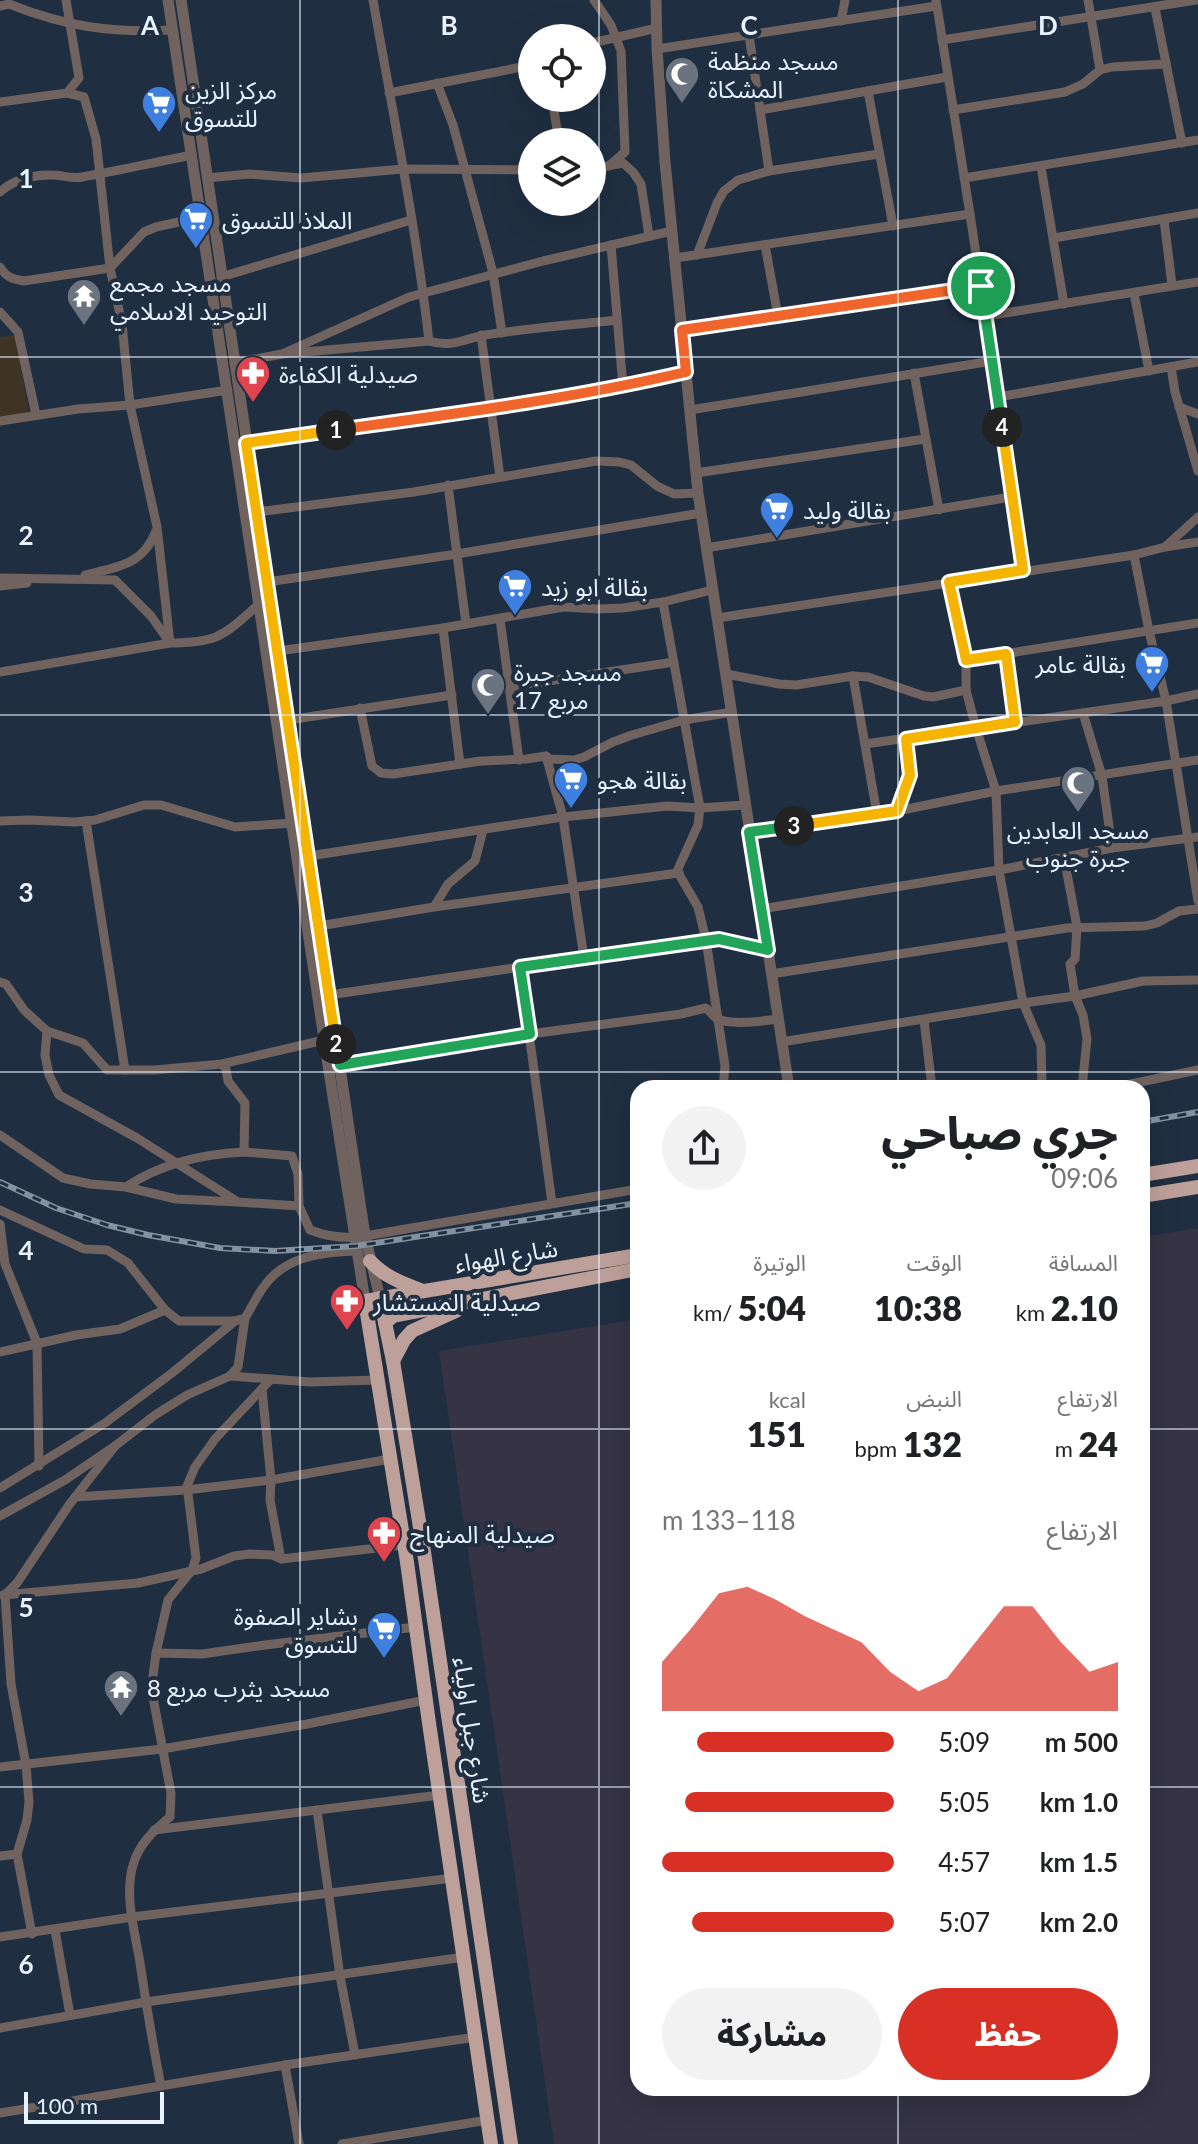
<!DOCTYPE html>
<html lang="ar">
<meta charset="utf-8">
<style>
body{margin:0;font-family:Lato,"Noto Sans Arabic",sans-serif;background:#f2f2f2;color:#202124;direction:rtl;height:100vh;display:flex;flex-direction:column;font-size:30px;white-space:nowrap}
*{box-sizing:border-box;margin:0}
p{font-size:26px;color:#757577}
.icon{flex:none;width:44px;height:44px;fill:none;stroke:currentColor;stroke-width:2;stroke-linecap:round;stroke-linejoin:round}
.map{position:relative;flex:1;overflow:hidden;direction:ltr}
.panel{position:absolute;left:630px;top:1080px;width:520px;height:1016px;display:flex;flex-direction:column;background:#fff;border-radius:24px;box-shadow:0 8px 32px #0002;direction:rtl}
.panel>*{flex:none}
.tools{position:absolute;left:518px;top:24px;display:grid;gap:16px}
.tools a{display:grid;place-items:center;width:88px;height:88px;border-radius:50%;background:#fff;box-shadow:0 8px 32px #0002;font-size:40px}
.scale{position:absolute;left:24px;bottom:20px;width:140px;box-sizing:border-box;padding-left:8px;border:4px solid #e9f3ff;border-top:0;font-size:22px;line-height:28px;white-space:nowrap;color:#e9f3ff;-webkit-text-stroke:6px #1f2f41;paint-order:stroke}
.pin{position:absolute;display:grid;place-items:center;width:68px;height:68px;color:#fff;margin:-34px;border:4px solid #fff;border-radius:50%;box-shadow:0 2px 8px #0007}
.km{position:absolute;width:40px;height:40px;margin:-20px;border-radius:50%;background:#222;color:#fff;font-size:22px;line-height:40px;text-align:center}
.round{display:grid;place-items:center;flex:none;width:84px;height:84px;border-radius:42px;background:#f2f2f2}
.head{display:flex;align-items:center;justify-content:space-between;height:136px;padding:0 32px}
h1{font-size:44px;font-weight:800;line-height:60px}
.metrics{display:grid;grid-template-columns:repeat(3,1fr);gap:12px;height:136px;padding:8px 32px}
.metrics div{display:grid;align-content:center}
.metrics b{font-size:34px;font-weight:800}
.metrics small{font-size:22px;font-weight:400}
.metrics p{font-size:22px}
.chart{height:224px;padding:16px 32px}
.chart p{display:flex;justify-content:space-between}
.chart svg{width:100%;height:144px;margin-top:8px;fill:#d93025;opacity:.7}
.button{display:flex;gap:16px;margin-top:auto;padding:16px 32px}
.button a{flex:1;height:92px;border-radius:48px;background:#d93025;color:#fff;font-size:32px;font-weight:800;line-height:92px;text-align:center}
.button a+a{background:#f2f2f2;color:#202124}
ul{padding:0 32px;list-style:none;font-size:26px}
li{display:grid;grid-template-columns:128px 96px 1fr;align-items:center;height:60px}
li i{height:20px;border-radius:10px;background:#d93025}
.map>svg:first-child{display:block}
</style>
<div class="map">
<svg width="1198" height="2144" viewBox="0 0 1198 2144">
<rect width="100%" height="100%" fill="#1f2f41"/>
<polygon fill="#353344" points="1198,1228 1198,2144 554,2144 439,1351 638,1319 638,2088 1142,2088 1142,1237"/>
<polygon fill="#3f3324" points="15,335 29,413 0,417 0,337"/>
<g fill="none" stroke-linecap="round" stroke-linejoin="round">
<g stroke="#70625f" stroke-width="9">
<polyline points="66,0 79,78 67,93"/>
<path d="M373,0C393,114 416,227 429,341"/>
<polyline points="594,0 611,25 621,51 625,152 609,166"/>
<polyline points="936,0 970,214 1023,570"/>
<polyline points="1088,0 1100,70"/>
<path d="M0,6L9,4C67,27 111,33 173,30"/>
<polyline points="1155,8 1182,143"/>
<polyline points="841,21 845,0"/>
<polyline points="749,35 769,171"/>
<polyline points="942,40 1196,0"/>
<polyline points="592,43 657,28"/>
<polyline points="657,49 936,6"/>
<polyline points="437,83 453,125 493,273 502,333"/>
<polyline points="868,91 893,226"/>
<polyline points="389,93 532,65"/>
<polyline points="552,98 559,142"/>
<polyline points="0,102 67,93 84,97 96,139 110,268 122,324 130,405 157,527 170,643"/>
<polyline points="760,110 947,77"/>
<polyline points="953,110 1065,92 1083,84 1100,70 1112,67 1166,64"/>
<polyline points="1041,167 1064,304"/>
<polyline points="592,169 623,163 633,172 641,184 649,236"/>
<polyline points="207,178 249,174 301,178 403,169 532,170"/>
<polyline points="964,178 1198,140"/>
<path d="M0,192C13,180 34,174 52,175C63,175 71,179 82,177C119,171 155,162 192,155"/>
<polyline points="1164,220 1172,285"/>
<polyline points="1054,238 1198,213"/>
<polyline points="611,245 623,387"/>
<polyline points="765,245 778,316"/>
<polyline points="697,255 717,203 724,191 738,180 769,171 879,154"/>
<polyline points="675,258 970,214"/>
<path d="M0,267C6,277 12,279 24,281L110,268L144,232L156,227L201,217"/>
<polyline points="221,277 411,220"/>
<polyline points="1134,293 1149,371"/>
<polyline points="0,312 18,332 36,415"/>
<polyline points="986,316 1198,282"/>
<polyline points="682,330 981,286"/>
<polyline points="481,335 500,477"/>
<polyline points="282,354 409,297 543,261 672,231"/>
<path d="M234,363L282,354L429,341C452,348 463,339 485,335C528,328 573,325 617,320"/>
<polyline points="1171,367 1175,392 1198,471"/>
<polyline points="914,373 939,510"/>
<polyline points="998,397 1198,362"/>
<polyline points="1179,407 1198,414"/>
<polyline points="690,410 992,361"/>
<polyline points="0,421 78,409 130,405 228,390"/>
<path d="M246,443C393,423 541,405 686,372"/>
<polyline points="696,473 925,439"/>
<polyline points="448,485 466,624"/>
<polyline points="257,512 414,492 596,461 619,462 631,465 657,486 674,494 698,493"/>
<polyline points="1165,547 1198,517"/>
<polyline points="706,548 1011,497"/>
<polyline points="1134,555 1149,631 1166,701 1198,901"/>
<path d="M85,575C118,567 143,565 156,531"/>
<polyline points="0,578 115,580 151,616 168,640"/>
<polyline points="267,582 457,554 701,513"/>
<polyline points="949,582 966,660 966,690 976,728 996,791 999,870 1023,1003 1041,1045 1042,1088"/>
<polyline points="0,586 27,583"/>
<polyline points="663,602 700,808 698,825 678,869 680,876 698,907 706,940 725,1066 723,1088"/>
<polyline points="717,618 1134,555 1165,547 1198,542"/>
<polyline points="500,619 519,760"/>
<polyline points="443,628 460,764"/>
<polyline points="278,651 443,628 564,607 597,609 623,608 663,602 712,590"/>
<polyline points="1006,654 1015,722"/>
<polyline points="966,660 1198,623"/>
<path d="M0,672L170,643C219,643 224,635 259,604"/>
<polyline points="726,674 779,684 796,685 853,676 868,677 924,696 933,697 966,690"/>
<polyline points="853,676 877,814"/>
<polyline points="509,687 674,662"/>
<polyline points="360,708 372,766 381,773 393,774 481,761 526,759 546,756 550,759 574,760 584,757 613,742 632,735 684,720 732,712"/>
<polyline points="1083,713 1102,776 1112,848"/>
<polyline points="288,720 452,695"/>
<polyline points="865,744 1166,701 1198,694"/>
<polyline points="546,756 563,817 584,958"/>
<polyline points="897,811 910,775 906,739"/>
<polyline points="0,821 29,820 75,822 95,820 144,805 161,805 235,827 292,823"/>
<polyline points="86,821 125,1070"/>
<polyline points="749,832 897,811 996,791 1198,760"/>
<polyline points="309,856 563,817 667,806 700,808 745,805"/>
<polyline points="1064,857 1077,927 1075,959 1070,964 1075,996 1083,1015 1087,1039 1082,1088"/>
<polyline points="434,907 448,884 475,861 483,830"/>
<polyline points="761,909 999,870 1112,848 1198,837"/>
<polyline points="319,926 434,907 678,873"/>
<polyline points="520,967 552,1203"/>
<polyline points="771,974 1067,928 1145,926 1157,923 1179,911 1198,909"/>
<polyline points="0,982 6,984 24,1010 47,1031 83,1043 107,1070 154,1070 222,1064 324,1040"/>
<polyline points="329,995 706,940 729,940 768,950"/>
<polyline points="924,1020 932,1088"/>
<path d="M47,1031L45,1055L49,1075L59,1095L137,1138L238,1202L299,1206L310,1230C328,1237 346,1239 365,1236L638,1189"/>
<polyline points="781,1042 1023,1003 1075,996 1143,981 1198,980"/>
<polyline points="222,1064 226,1069 228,1081 245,1103 244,1152 292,1156 298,1174 299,1206"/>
<path d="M340,1065L530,1034L681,1014L706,1008C710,1011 712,1015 716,1018C731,1026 761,1021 778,1019"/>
<polyline points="1112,1088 1198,1070"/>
<polyline points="0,1135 63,1178 90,1184 126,1187 176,1199 237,1202"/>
<path d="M126,1187C160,1164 202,1154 244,1152"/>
<polyline points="0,1210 84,1249 107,1250 128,1263 165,1310 179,1321 235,1321"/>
<polyline points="0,1224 5,1264 37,1343 39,1466"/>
<polyline points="0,1352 76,1335 120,1329 165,1310"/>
<polyline points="230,1376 310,1382 377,1380"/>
<polyline points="262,1389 271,1480 270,1500 281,1559"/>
<path d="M0,1488L105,1423L172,1373L235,1321L245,1318C252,1307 257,1295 265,1285C286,1256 323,1252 356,1251"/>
<polyline points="75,1497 186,1490 271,1480 390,1459"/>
<polyline points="0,1516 65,1480 115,1446 155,1415 187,1395 230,1376 238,1367 245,1318"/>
<polyline points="3,1595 138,1583 201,1569 234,1556 250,1554 272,1555 281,1559 404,1545"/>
<polyline points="156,1653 202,1654 265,1645 416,1627"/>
<polyline points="0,1767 162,1749 307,1724 426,1700"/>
<polyline points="317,1810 340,1976 355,2055"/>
<polyline points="154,1830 440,1795"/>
<polyline points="0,1856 17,1854"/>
<polyline points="55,1930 70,2015"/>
<polyline points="32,1934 17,1854 27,1820 29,1802 26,1765 11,1684 5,1595 17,1583 69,1505 115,1446"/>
<polyline points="0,1937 132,1917 453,1878"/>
<polyline points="0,2028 146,2002 464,1957"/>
<polyline points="285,2065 299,2144"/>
<path d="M161,2086C153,2045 146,2004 140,1963C135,1932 124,1896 133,1865C139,1844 154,1830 170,1817L171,1793L154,1703L153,1676L156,1653L168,1600L192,1570L196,1558L187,1486L195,1467L215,1439L271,1379"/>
<polyline points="0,2113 285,2065 476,2037"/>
<polyline points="342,2144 488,2120"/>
</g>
<g stroke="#70625f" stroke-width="11">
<polyline points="168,0 328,1065 365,1301"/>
<polyline points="181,0 365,1236 380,1298"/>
<polyline points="656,0 657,49 665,162 698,493 789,1088"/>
</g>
<g stroke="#bea09a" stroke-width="14">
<polyline points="1142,1175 1198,1166"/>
<polyline points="1142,1196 1198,1187"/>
<path d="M370,1261C385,1277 402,1283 423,1291"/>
<polyline points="380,1298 393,1361 424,1552 511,2144"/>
<polyline points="385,1323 393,1316 638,1269"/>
<polyline points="393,1361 404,1340 412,1331 456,1311"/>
<polyline points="491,2144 429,1723 407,1562 365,1301 638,1255"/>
</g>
<g stroke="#8491a0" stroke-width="6">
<g id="rail">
<polyline points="1142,1122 1198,1112"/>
<polyline points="0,1182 56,1208 107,1225 148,1235 220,1248 275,1251 356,1246 638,1203"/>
</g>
</g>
<use href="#rail" stroke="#1f2f41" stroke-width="3" stroke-dasharray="9" stroke-linecap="butt"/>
</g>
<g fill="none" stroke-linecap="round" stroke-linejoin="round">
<g stroke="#fff" stroke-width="16">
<path id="split-1" d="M336,430C453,414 570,399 686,372L682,330L981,286"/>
</g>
<g stroke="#fff" stroke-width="16">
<polyline id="split-2" points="336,1044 246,443 336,430"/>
</g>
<g stroke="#fff" stroke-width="16">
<polyline id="split-3" points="336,1044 340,1065 530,1034 520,967 719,939 768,950 749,832 794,826"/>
</g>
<g stroke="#fff" stroke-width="16">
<polyline id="split-4" points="794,826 897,811 910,775 906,739 1015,722 1006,654 966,660 949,582 1023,570 1002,427"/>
</g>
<g stroke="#fff" stroke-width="16">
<polyline id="split-5" points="981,286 1002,427"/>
</g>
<use href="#split-1" stroke="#f0652b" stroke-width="10"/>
<use href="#split-2" stroke="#f5b400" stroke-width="10"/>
<use href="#split-3" stroke="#22a559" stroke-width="10"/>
<use href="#split-4" stroke="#f5b400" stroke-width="10"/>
<use href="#split-5" stroke="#22a559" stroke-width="10"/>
</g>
<path fill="none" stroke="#e9f3ff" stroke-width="2" stroke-opacity="0.55" d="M300,0V2144M599,0V2144M898,0V1088M0,357H1198M0,715H1198M0,1072H1198M0,1429H638M1142,1429H1198M0,1787H638M1142,1787H1198M898,2088V2144"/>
<defs>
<g id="mosque-pin" transform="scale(1.8)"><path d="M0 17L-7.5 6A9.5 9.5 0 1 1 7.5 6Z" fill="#6b7280" stroke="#1f2f41"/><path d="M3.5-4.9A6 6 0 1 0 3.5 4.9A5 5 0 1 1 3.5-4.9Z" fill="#fff"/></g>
<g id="supermarket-pin" transform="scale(1.8)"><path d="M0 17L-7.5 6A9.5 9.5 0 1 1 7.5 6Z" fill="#3f7fe0" stroke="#1f2f41"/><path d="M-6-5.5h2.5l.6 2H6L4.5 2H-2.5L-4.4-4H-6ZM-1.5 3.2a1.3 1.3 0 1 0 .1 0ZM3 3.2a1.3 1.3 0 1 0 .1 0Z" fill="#fff"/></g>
<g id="temple-pin" transform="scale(1.8)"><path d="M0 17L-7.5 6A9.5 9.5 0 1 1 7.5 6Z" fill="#6b7280" stroke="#1f2f41"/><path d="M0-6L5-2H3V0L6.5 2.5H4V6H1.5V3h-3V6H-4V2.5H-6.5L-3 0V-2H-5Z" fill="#fff"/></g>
<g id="pharmacy-pin" transform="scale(1.8)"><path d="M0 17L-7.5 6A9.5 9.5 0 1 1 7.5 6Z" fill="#e0444e" stroke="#1f2f41"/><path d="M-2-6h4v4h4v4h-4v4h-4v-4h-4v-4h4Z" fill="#fff"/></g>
</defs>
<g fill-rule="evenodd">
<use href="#mosque-pin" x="682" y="74"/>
<use href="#supermarket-pin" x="159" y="103"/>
<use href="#supermarket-pin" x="196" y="219"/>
<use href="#temple-pin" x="84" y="296"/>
<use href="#pharmacy-pin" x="253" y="373"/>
<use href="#supermarket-pin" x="777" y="509"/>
<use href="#supermarket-pin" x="515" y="586"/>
<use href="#supermarket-pin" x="1152" y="663"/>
<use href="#mosque-pin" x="488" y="685"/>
<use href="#supermarket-pin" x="571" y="779"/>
<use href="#mosque-pin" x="1078" y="783"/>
<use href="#pharmacy-pin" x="347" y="1301"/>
<use href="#pharmacy-pin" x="384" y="1533"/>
<use href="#supermarket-pin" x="384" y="1629"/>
<use href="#temple-pin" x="121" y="1687"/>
</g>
<g text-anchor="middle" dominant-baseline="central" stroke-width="8" stroke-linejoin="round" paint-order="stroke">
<g font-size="24" fill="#e9f3ff" stroke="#1f2f41" text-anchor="start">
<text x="708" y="60">مسجد منظمة<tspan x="708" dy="28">المشكاة</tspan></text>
<text x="185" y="89">مركز الزين<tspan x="185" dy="28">للتسوق</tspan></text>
<text x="222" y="219">الملاذ للتسوق</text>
<text x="110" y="282">مسجد مجمع<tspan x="110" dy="28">التوحيد الاسلامي</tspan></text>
<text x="279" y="373">صيدلية الكفاءة</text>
<text x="803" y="509">بقالة وليد</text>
<text x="541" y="586">بقالة ابو زيد</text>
<text x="1126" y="663" text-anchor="end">بقالة عامر</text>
<text x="514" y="671">مسجد جبرة<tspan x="514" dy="28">مربع 17</tspan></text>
<text x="597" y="779">بقالة هجو</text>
<text x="1078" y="829" text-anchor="middle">مسجد العابدين<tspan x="1078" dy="28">جبرة جنوب</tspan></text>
<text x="373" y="1301">صيدلية المستشار</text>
<text x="410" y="1533">صيدلية المنهاج</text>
<text x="358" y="1615" text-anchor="end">بشاير الصفوة<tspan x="358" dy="28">للتسوق</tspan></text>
<text x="147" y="1687">مسجد يثرب مربع 8</text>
</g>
<g font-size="24" fill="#e9f3ff" stroke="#1f2f41">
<text transform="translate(506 1255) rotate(-9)">شارع الهواء</text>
<text transform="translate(473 1730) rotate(82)">شارع جبل اولياء</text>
</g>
</g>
<g font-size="26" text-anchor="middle" font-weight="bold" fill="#e9f3ff" stroke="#1f2f41" stroke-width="8" stroke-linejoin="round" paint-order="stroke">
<text x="150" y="35">A</text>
<text x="449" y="35">B</text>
<text x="749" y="35">C</text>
<text x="1048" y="35">D</text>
<text x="26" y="188">1</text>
<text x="26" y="545">2</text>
<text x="26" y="902">3</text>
<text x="26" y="1260">4</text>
<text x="26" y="1617">5</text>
<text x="26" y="1974">6</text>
</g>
</svg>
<div class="tools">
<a><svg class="icon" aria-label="locate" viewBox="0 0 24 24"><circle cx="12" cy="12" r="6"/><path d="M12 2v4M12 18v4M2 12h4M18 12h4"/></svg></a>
<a><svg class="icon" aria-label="layers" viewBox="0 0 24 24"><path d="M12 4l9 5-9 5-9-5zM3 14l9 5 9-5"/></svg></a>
</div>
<div class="scale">100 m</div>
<div class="pin" style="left:981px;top:286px;background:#1e9e55"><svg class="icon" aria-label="arrive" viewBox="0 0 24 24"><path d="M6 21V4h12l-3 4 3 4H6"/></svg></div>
<b class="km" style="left:336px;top:430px">1</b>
<b class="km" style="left:336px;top:1044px">2</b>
<b class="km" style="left:794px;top:826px">3</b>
<b class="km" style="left:1002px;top:427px">4</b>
<section class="panel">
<div class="head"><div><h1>جري صباحي</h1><p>09:06</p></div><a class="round"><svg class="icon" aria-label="share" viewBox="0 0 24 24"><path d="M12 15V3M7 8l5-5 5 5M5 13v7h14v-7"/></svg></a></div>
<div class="metrics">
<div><p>المسافة</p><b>2.10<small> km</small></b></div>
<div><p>الوقت</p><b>10:38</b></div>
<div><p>الوتيرة</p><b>5:04<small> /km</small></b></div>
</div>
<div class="metrics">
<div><p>الارتفاع</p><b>24<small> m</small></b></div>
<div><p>النبض</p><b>132<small> bpm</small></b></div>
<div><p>kcal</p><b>151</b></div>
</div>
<div class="chart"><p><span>الارتفاع</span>118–133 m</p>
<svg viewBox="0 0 160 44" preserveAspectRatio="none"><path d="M0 44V29L10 19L20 8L30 6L40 10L50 15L60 19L70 23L80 32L90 38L100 34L110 23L120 12L130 12L140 23L150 32L160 29V44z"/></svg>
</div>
<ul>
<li><b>500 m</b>5:09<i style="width:85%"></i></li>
<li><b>1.0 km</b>5:05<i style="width:90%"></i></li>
<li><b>1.5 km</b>4:57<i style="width:100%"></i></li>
<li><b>2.0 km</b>5:07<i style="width:87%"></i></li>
</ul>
<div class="button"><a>حفظ</a><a>مشاركة</a></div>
</section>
</div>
